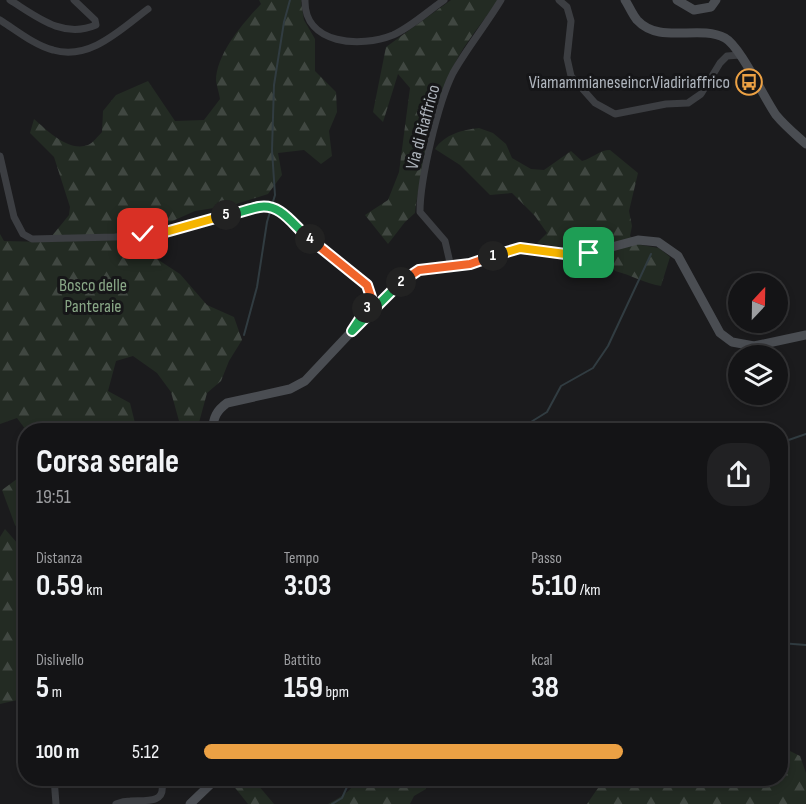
<!DOCTYPE html>
<html lang="it">
<style>
body{margin:0;font-family:"Sofia Sans Condensed",sans-serif;background:#212123;color:#f1f3f6;height:100vh;display:flex;flex-direction:column;font-size:22px;white-space:nowrap}
*{box-sizing:border-box;margin:0}
p{font-size:20px;color:#9d9ea1}
.icon{flex:none;width:33px;height:33px;fill:none;stroke:currentColor;stroke-width:2;stroke-linecap:round;stroke-linejoin:round}
.map{position:relative;flex:1;overflow:hidden}
.drawer{position:absolute;left:18px;top:423px;width:770px;height:363px;display:flex;flex-direction:column;background:#141416;border-radius:24px;box-shadow:0 3px 9px #0003,0 0 0 2px #333335}
.drawer>*{flex:none}
.needle{width:39px;rotate:22deg}
.tools{position:absolute;left:728px;top:273px;display:grid;gap:12px}
.tools a{display:grid;place-items:center;width:60px;height:60px;border-radius:50%;background:#141416;box-shadow:0 3px 9px #0003,0 0 0 2px #333335;font-size:30px}
.pin{position:absolute;display:grid;place-items:center;width:51px;height:51px;color:#fff;margin:-26px;border-radius:12px;box-shadow:0 3px 9px #0006}
.km{position:absolute;width:30px;height:30px;margin:-15px;border-radius:50%;background:#222;color:#fff;font-size:16px;line-height:30px;text-align:center}
.round{display:grid;place-items:center;flex:none;width:63px;height:63px;border-radius:24px;background:#212123}
.headline{display:flex;align-items:center;justify-content:space-between;height:102px;padding:0 18px}
h1{font-size:33px;font-weight:700;line-height:45px}
.metrics{display:grid;grid-template-columns:repeat(3,1fr);gap:9px;height:102px;padding:6px 18px}
.metrics div{display:grid;align-content:center}
.metrics b{font-size:30px;font-weight:700}
.metrics small{font-size:16px;font-weight:400}
.metrics p{font-size:16px}
ul{padding:0 18px;list-style:none;font-size:20px}
li{display:grid;grid-template-columns:96px 72px 1fr;align-items:center;height:45px}
li i{height:15px;border-radius:8px;background:#eca144}
.map>svg:first-child{display:block}
</style>
<div class="map">
<svg width="806" height="804" viewBox="0 0 806 804">
<defs>
<pattern id="forest-firs" width="22" height="20" patternUnits="userSpaceOnUse" patternTransform="scale(1.5)"><rect width="22" height="20" fill="#232b23"/><path d="M5 1l3.5 6h-7zM16 11l3.5 6h-7z" fill="#404741"/></pattern>
</defs>
<rect width="100%" height="100%" fill="#1b1b1d"/>
<g fill="url(#forest-firs)">
<path d="M259,0H305L301,2L304,20L315,39V71L336,92L337,112L329,131L332,156L321,164L304,150L278,153L282,175L268,194L233,205L195,211L168,223L143,226L141,242L157,259L180,274L207,305L234,317L242,340L229,361L221,381L207,393L197,430H193L179,421L171,392L157,373L133,356L116,361L108,391L130,403L135,423L140,430H26L17,418L0,424V234L4,241L47,242L69,215L70,207L54,157L30,133L34,119C48,131 68,152 88,145C93,143 98,136 102,132L103,111L116,95L148,81L175,121L204,120L220,99C219,93 217,87 216,81C216,54 244,22 261,4Z"/>
<path d="M451,0H498C483,22 466,41 454,65C434,106 421,168 415,213L405,222L388,244L365,215L388,200L399,172L410,88L398,74L383,122L373,112L386,47Z"/>
<path d="M479,128L493,133L506,144L512,158L531,169L544,170L571,151L582,161C593,158 599,150 610,150L638,173L629,211L632,226L630,236L641,245L659,248L670,257L661,286C644,283 631,275 615,271L605,255L537,243L547,233L535,216L512,193L490,195L460,165L435,149C445,134 462,130 479,128Z"/>
<polygon points="25,473 25,537 15,525 2,490"/>
<polygon points="5,529 25,552 26,658 20,666 22,699 0,704 0,537"/>
<polygon points="780,746 800,756 806,773 806,804 587,804 604,779 780,778"/>
<polygon points="228,779 253,779 274,804 248,804"/>
<path d="M356,779H426V789L414,796L410,804H328C339,798 353,791 356,779Z"/>
</g>
<g fill="none" stroke-linecap="round" stroke-linejoin="round">
<g stroke="#313c41" stroke-width="2">
<polyline points="244,335 257,287 267,222 275,195 272,150 274,85 284,22 290,0"/>
<polyline points="518,430 547,412 561,386 593,368 608,346 651,254"/>
<polyline points="780,443 806,434"/>
<polyline points="780,643 806,645"/>
<polyline points="332,804 342,798 351,778"/>
</g>
<g stroke="#3c3e42" stroke-width="7">
<path d="M10,0C37,17 63,39 96,25L95,20L74,0"/>
<path d="M305,0C304,45 361,48 393,35C411,27 428,11 444,0"/>
<polyline points="559,0 567,7 571,21 567,58 571,76 595,103 615,114 666,104 688,103 701,94 720,63 727,56 740,55"/>
<path d="M0,20C16,30 34,45 53,50C90,61 121,29 148,9"/>
<path d="M0,156L14,217L23,234L32,239L115,237L162,233L216,216L237,214L258,207L271,206L284,214L303,234L367,285C375,300 366,310 357,322"/>
<path d="M451,267L445,241L420,212C420,179 438,103 453,73C467,48 486,25 501,0"/>
<polyline points="54,778 56,804"/>
<path d="M116,804C121,802 125,801 130,801C144,800 165,804 162,785L145,778"/>
</g>
<g stroke="#4a4d52" stroke-width="9">
<path d="M625,0C629,6 632,14 637,20C660,45 698,24 725,38C740,46 764,98 776,115C785,126 795,134 806,144"/>
<polyline points="677,0 694,10 711,7 716,0"/>
<path d="M212,430C214,417 216,411 227,403L290,389L305,381L352,331L411,274L419,270L470,264L520,248L573,255L589,253L638,240L658,242L678,256L720,333L732,342L754,346L806,335"/>
<polyline points="190,804 217,778"/>
</g>
</g>
<g fill="none" stroke-linecap="round" stroke-linejoin="round">
<g stroke="#fff" stroke-width="12">
<polyline id="split-1" points="493,256 520,248 573,255 589,253"/>
</g>
<g stroke="#fff" stroke-width="12">
<polyline id="split-2" points="401,282 419,270 470,264 493,256"/>
</g>
<g stroke="#fff" stroke-width="12">
<polyline id="split-3" points="367,308 352,331 401,282"/>
</g>
<g stroke="#fff" stroke-width="12">
<polyline id="split-4" points="310,239 367,285 371,297 367,308"/>
</g>
<g stroke="#fff" stroke-width="12">
<path id="split-5" d="M226,215C237,214 248,209 259,207C282,203 294,227 310,239"/>
</g>
<g stroke="#fff" stroke-width="12">
<polyline id="split-6" points="143,234 162,233 226,215"/>
</g>
<use href="#split-1" stroke="#f5b400" stroke-width="8"/>
<use href="#split-2" stroke="#f0652b" stroke-width="8"/>
<use href="#split-3" stroke="#22a559" stroke-width="8"/>
<use href="#split-4" stroke="#f0652b" stroke-width="8"/>
<use href="#split-5" stroke="#22a559" stroke-width="8"/>
<use href="#split-6" stroke="#f5b400" stroke-width="8"/>
</g>
<defs>
<g id="bus-ring" transform="scale(1.35)"><circle r="9.5" fill="#161618" stroke="#eca144" stroke-width="1.5"/><path d="M-5-6H5V4H4V6H2V4H-2V6H-4V4H-5ZM-3.5-4V0h7V-4ZM-3.5 1.2v1.5H-2V1.2ZM2 1.2v1.5H3.5V1.2Z" fill="#eca144"/></g>
</defs>
<g fill-rule="evenodd">
<use href="#bus-ring" x="749" y="82"/>
</g>
<g text-anchor="middle" dominant-baseline="central" stroke-width="6" stroke-linejoin="round" paint-order="stroke">
<g font-size="18" fill="#aeb4bc" stroke="#161618" text-anchor="end">
<text x="730" y="82">Viamammianeseincr.Viadiriaffrico</text>
</g>
<g font-size="18" fill="#aeb4bc" stroke="#161618">
<text transform="translate(423 127) rotate(-75)">Via di Riaffrico</text>
</g>
<g font-size="18" fill="#88a686" stroke="#161618">
<text x="93" y="285">Bosco delle<tspan x="93" dy="21">Panteraie</tspan></text>
</g>
</g>
</svg>
<div class="tools">
<a><svg class="needle" viewBox="-14 -14 28 28"><path d="M0-13l5 13h-10z" fill="#e53935"/><path d="M0 13l5-13h-10z" fill="#9d9ea1"/></svg></a>
<a><svg class="icon" aria-label="layers" viewBox="0 0 24 24"><path d="M12 4l9 5-9 5-9-5zM3 14l9 5 9-5"/></svg></a>
</div>
<div class="pin" style="left:589px;top:253px;background:#1e9e55"><svg class="icon" aria-label="arrive" viewBox="0 0 24 24"><path d="M6 21V4h12l-3 4 3 4H6"/></svg></div>
<div class="pin" style="left:143px;top:234px;background:#d93025"><svg class="icon" aria-label="check" viewBox="0 0 24 24"><path d="M5 12l5 5 9-10"/></svg></div>
<b class="km" style="left:493px;top:256px">1</b>
<b class="km" style="left:401px;top:282px">2</b>
<b class="km" style="left:367px;top:308px">3</b>
<b class="km" style="left:310px;top:239px">4</b>
<b class="km" style="left:226px;top:215px">5</b>
<section class="drawer">
<div class="headline"><div><h1>Corsa serale</h1><p>19:51</p></div><a class="round"><svg class="icon" aria-label="share" viewBox="0 0 24 24"><path d="M12 15V3M7 8l5-5 5 5M5 13v7h14v-7"/></svg></a></div>
<div class="metrics">
<div><p>Distanza</p><b>0.59<small> km</small></b></div>
<div><p>Tempo</p><b>3:03</b></div>
<div><p>Passo</p><b>5:10<small> /km</small></b></div>
</div>
<div class="metrics">
<div><p>Dislivello</p><b>5<small> m</small></b></div>
<div><p>Battito</p><b>159<small> bpm</small></b></div>
<div><p>kcal</p><b>38</b></div>
</div>
<ul>
<li><b>100 m</b>5:12<i style="width:74%"></i></li>
</ul>
</section>
</div>
